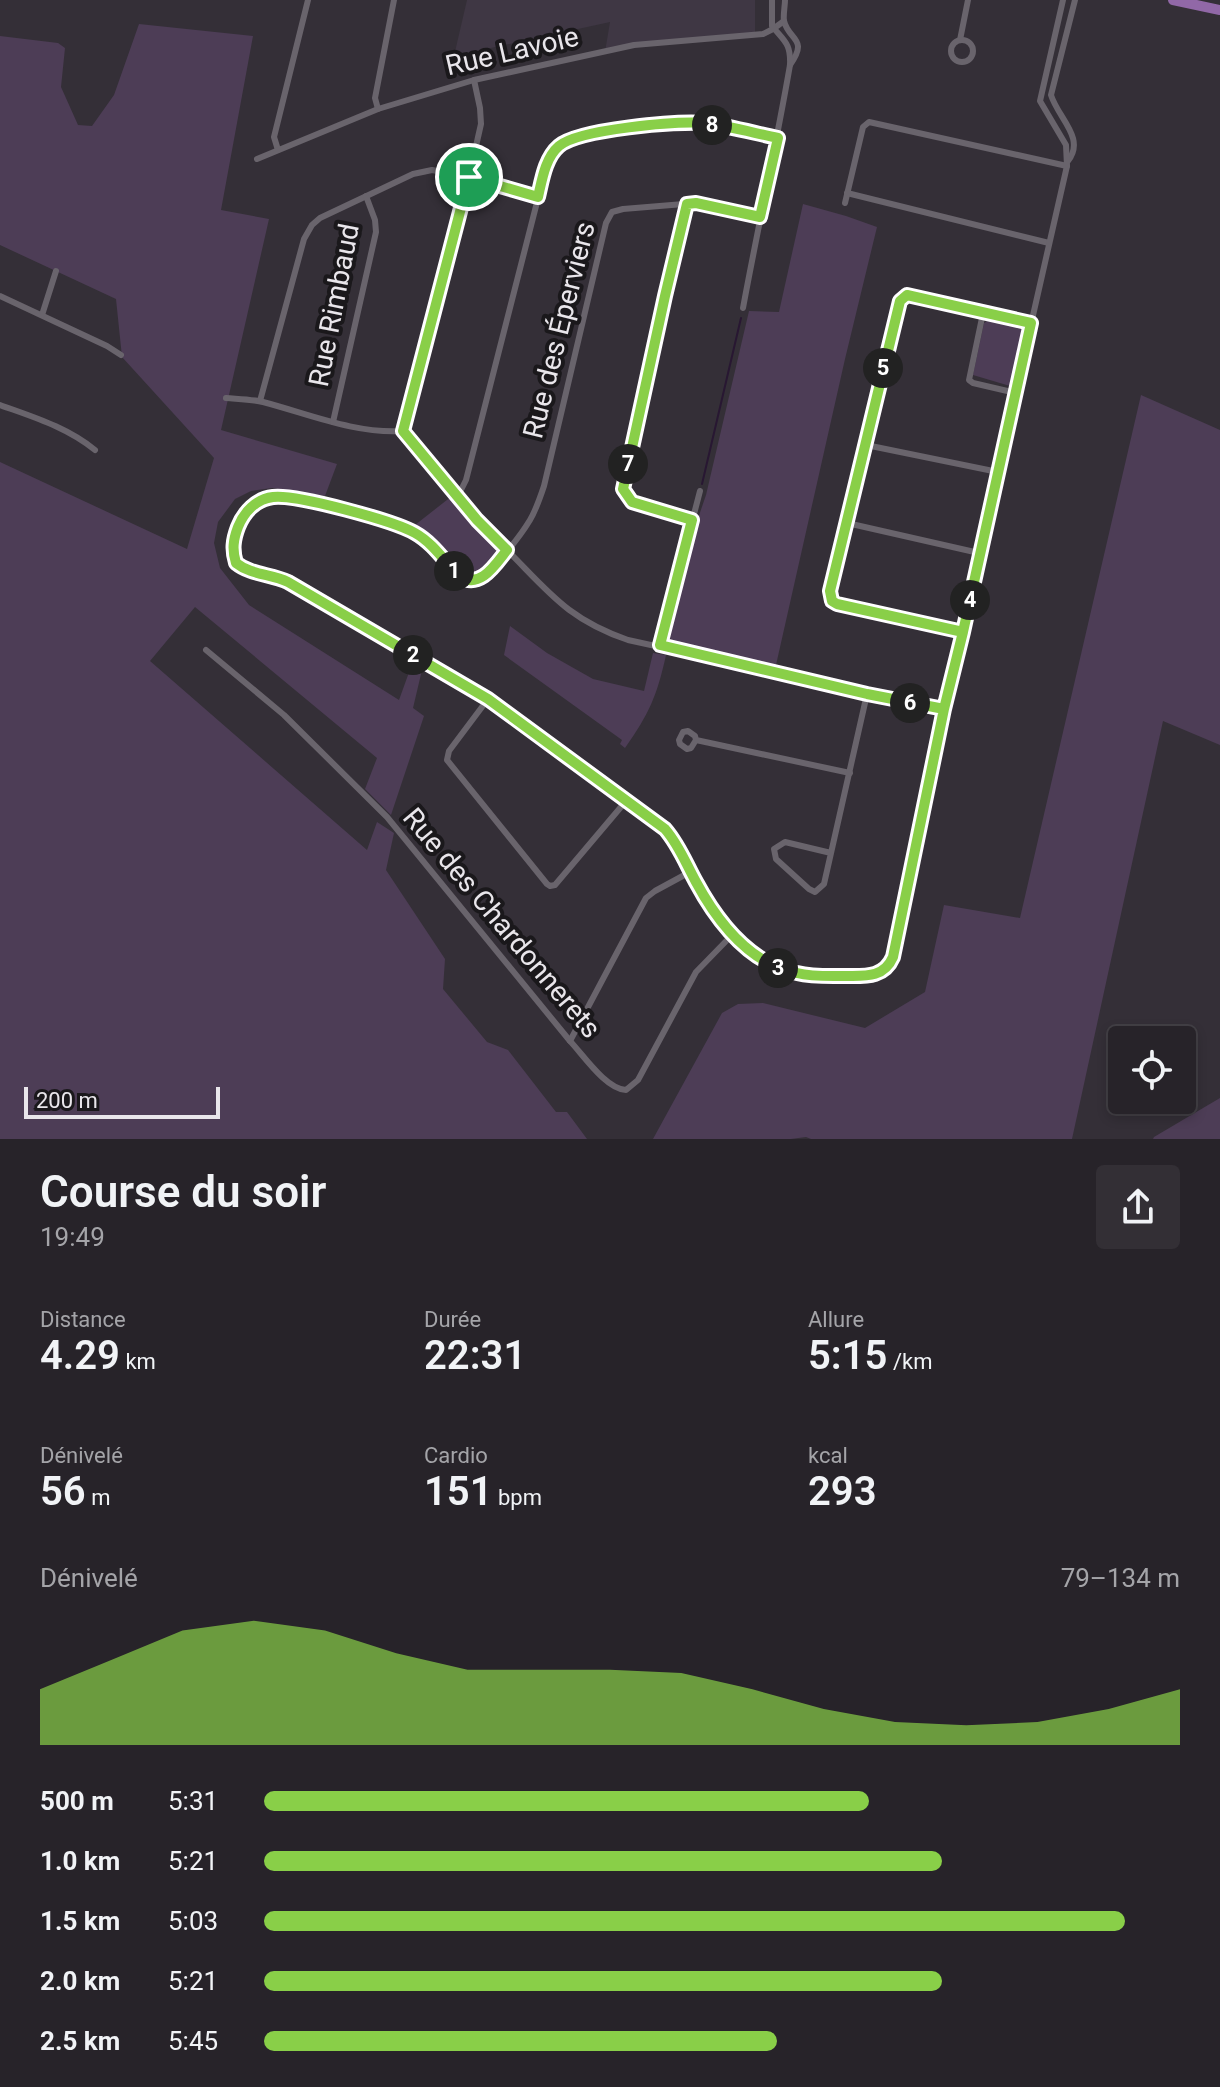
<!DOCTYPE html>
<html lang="fr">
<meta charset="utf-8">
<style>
body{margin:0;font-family:Roboto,sans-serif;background:#332f35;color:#f1f3f6;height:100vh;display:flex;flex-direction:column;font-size:30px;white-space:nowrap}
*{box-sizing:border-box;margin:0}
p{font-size:26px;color:#a4a4a8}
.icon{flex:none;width:44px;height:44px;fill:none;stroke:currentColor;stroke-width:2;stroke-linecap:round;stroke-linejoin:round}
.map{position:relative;height:1139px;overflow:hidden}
.side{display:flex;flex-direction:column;background:#272329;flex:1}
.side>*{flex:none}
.fabs{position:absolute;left:1108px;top:1026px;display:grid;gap:16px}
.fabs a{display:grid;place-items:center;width:88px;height:88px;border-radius:8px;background:#272329;box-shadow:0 4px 12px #0003,0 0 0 2px #434046;font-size:40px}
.scale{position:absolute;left:24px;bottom:20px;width:196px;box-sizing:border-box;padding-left:8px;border:4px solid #e9e6eb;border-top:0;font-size:22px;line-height:28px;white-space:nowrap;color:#e9e6eb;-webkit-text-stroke:6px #1a181b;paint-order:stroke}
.pin{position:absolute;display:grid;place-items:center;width:68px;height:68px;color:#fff;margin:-34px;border:4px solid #fff;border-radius:50%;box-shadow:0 2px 8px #0007}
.km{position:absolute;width:40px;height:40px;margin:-20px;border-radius:50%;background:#222;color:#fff;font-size:22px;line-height:40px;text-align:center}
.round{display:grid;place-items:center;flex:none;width:84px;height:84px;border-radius:8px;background:#332f35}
.summary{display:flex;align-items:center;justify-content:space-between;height:136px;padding:0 40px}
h1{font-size:44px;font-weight:600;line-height:60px}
.figures{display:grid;grid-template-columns:repeat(3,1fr);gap:12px;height:136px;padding:8px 40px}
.figures div{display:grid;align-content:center}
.figures b{font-size:40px;font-weight:600}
.figures small{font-size:22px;font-weight:400}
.figures p{font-size:22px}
.chart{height:224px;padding:16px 40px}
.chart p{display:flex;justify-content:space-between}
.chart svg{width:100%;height:144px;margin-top:8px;fill:#89cf48;opacity:.7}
ul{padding:0 40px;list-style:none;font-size:26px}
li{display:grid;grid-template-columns:128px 96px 1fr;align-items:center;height:60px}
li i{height:20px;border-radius:10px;background:#89cf48}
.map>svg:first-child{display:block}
</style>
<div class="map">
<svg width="1220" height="1139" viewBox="0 0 1220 1139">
<rect width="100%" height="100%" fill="#342f37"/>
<polygon fill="#3f3744" points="467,0 755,0 755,35 634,45 605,52 610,22 454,56"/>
<g fill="#4d3d56">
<polygon points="139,24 253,36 221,210 269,219 221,430 337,464 325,496 272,488 251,491 235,499 218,522 214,543 220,568 249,605 399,700 412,664 422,670 413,708 424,716 391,815 365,789 377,758 195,607 150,661 367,850 377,822 394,833 386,870 445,959 443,989 487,1042 508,1050 556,1112 567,1112 587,1139 0,1139 0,462 187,549 214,458 122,357 116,299 0,245 0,36 58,43 65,48 61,87 78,125 92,126 114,95"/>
<polygon points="803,204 846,216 877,227 845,359 776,665 674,642 671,640 668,633 691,539 706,495 749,311 779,312"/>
<polygon points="992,318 1024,329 1014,381 1010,386 973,375 984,323"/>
<polygon points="1141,395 1220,430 1220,745 1163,721 1072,1139 811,1139 806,1137 791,1139 653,1139 722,1013 738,1004 763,1003 865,1028 925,992 944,905 1020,918"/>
<path d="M452,496L475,524L498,546C496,554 490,561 484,566C481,569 477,572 473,572C461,573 429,533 415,525Z"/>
<path d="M510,626L547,653L593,679L644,691L653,653L666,655C657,696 649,714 625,748L620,744L622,740L504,655Z"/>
<polygon points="1220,1098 1220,1139 1153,1139 1154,1137"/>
</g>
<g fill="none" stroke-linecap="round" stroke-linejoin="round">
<polyline stroke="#281732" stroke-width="2" points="702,484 741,318"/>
<g stroke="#69646c" stroke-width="6">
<path d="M785,0C785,6 783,15 784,21C789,41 809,38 790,65"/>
<polyline points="960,40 968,0"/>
<circle cx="962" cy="51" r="11"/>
<polyline points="378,109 375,98 394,0"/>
<polyline points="278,150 274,137 308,0"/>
<polyline points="257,159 378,109 474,80 634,45 763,34 773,29 784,21"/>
<path d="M1068,161C1086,138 1058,118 1051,95L1075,0"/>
<polyline points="847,193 1049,243"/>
<polyline points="845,203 863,127 869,122 1067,166"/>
<polyline points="687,204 665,296 623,489 632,502 692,520"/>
<path d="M760,217L696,203L623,209L612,212L606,223L544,486C540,498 536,510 530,520C521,535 495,569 481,577C476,581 470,582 464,579C450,573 440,554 429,543C421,536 412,531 402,527C380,519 358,514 336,508C298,498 250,481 236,534C232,546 232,559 242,568L288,582L488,699L665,829C680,846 688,868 699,887C716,920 748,959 785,970C805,977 825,976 846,976C865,976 884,978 893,957C947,693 1007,429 1067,166L1066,145L1040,101L1063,0"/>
<polyline points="0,296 107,346 121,355"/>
<path d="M743,308C758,227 776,146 790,65C791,43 784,41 772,26V0"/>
<polyline points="983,313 969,380 973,383 1016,393"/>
<polyline points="42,315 56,271"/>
<path d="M226,398C238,399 251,399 263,402C309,414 355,434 403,431"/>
<polyline points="260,401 304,239 312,225 320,218 413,174 432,170 469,177 538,197"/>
<path d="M0,405C33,417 67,427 95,450"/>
<polyline points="333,422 376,232 375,220 366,196"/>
<path d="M403,431C436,471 469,511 505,548C549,592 567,619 628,640L944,709"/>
<polyline points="403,431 469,177 481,124 480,108 474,80"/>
<polyline points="866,445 998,472"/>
<path d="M458,496L466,480L546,167C549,159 552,151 559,146C579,129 677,121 705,123C729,126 754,133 778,138"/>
<polyline points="847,523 979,553"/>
<polyline points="963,632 837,604 832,601 830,591 900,301 907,295 1031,323"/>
<polyline points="660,645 700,491"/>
<path d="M206,650L284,715L387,817L570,1041C584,1056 606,1089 626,1090L638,1080L696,972L733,934"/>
<polyline points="488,699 449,751 447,760 547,884 550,886 555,885 626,801"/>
<polyline points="696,740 691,748 687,749 680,744 679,740 683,732 688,731 695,736 696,740 850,773"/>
<polyline points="831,853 785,842 774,849 776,859 809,889 815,892 824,884 867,694"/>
<polyline points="570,1041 646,898 655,891 690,872"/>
</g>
<polyline stroke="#9168a7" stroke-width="10" points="1173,0 1220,10"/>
</g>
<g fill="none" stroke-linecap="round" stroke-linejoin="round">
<g stroke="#fff" stroke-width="16">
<path id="route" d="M469,177L403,431L477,520L507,550C495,565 480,590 459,576C445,562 433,543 415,533C394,521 296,494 273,497C256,499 244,512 238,527C233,540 232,550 236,563C251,575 271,574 288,582L488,699L665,829C679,845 686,864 696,882C717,921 750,964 797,973C813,977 830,976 846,976C865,976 884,978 893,957L944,709L963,632L1031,323L907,295L900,301L830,591L832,601L837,604L963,632L944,709L867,694L660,645L692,520L632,502L623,489L665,296L687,204L696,203L760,217L778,138C754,133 729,126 705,123C677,121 579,129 559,146C545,158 542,180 538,197L469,177"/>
</g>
<use href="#route" stroke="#89cf48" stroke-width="10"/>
</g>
<g text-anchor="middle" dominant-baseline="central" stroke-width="8" stroke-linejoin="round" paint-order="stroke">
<g font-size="28" fill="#e9e6eb" stroke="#1a181b">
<text transform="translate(512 51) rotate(-13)">Rue Lavoie</text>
<text transform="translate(334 305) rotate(-79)">Rue Rimbaud</text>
<text transform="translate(559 330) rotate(-76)">Rue des Éperviers</text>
<text transform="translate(502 923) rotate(50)">Rue des Chardonnerets</text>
</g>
</g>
</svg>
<div class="fabs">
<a><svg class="icon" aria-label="locate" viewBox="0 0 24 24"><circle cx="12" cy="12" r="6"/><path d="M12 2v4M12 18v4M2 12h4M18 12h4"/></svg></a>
</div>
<div class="scale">200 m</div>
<div class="pin" style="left:469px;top:177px;background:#1e9e55"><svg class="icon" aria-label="arrive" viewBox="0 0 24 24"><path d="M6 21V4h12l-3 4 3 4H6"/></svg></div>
<b class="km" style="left:454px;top:571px">1</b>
<b class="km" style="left:413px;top:655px">2</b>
<b class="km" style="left:778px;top:968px">3</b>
<b class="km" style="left:970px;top:600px">4</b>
<b class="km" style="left:883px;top:368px">5</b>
<b class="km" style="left:910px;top:703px">6</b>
<b class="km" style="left:628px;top:464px">7</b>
<b class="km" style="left:712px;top:125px">8</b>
</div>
<section class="side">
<div class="summary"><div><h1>Course du soir</h1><p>19:49</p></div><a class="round"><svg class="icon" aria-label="share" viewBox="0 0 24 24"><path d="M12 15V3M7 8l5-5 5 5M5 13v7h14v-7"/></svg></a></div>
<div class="figures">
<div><p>Distance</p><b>4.29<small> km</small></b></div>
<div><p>Durée</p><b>22:31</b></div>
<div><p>Allure</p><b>5:15<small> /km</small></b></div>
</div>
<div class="figures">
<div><p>Dénivelé</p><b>56<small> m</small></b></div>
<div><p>Cardio</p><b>151<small> bpm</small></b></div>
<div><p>kcal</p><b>293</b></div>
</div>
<div class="chart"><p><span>Dénivelé</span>79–134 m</p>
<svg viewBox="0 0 160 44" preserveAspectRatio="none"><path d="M0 44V27L10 18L20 9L30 6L40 9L50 16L60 21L70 21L80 21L90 22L100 27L110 33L120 37L130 38L140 37L150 33L160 27V44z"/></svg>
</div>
<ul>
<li><b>500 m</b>5:31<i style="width:66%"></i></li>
<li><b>1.0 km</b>5:21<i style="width:74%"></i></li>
<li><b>1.5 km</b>5:03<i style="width:94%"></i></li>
<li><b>2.0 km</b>5:21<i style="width:74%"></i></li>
<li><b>2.5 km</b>5:45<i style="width:56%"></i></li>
</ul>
</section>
